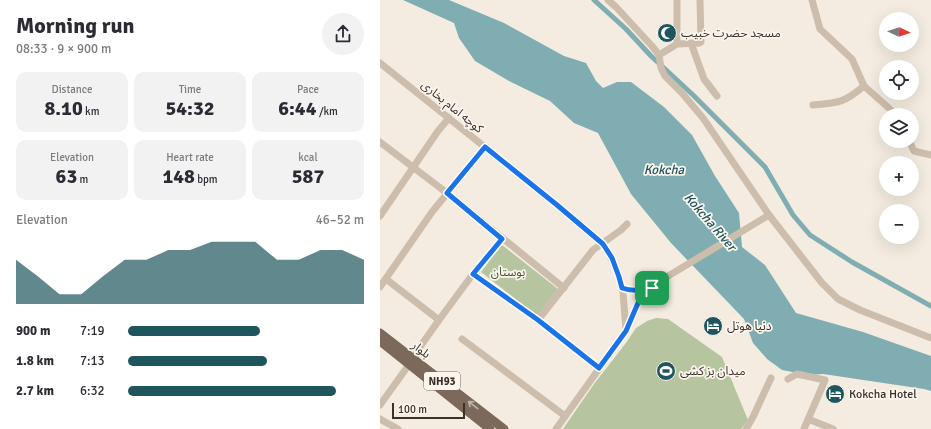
<!DOCTYPE html>
<meta charset="utf-8">
<style>
body{margin:0;font-family:Signika,"Noto Sans Arabic",sans-serif;background:#f2f2f3;color:#2b2b33;height:100vh;display:flex;flex-direction:column;font-size:15px;white-space:nowrap}
*{box-sizing:border-box;margin:0}
p{font-size:13px;color:#7c7c81}
.icon{flex:none;width:22px;height:22px;fill:none;stroke:currentColor;stroke-width:2;stroke-linecap:round;stroke-linejoin:round}
.map{position:relative;flex:1;overflow:hidden}
.side{display:flex;flex-direction:column;background:#fff;width:380px}
.side>*{flex:none}
.needle{width:26px;rotate:94deg}
.controls{position:absolute;left:499px;top:12px;display:grid;gap:8px}
.controls a{display:grid;place-items:center;width:40px;height:40px;border-radius:50%;background:#fff;box-shadow:0 4px 16px #0002;font-size:20px}
.scale{position:absolute;left:12px;bottom:10px;width:73px;box-sizing:border-box;padding-left:4px;border:2px solid #3b312b;border-top:0;font-size:11px;line-height:14px;white-space:nowrap;color:#3b312b;-webkit-text-stroke:3px #fbf5ee;paint-order:stroke}
.pin{position:absolute;display:grid;place-items:center;width:34px;height:34px;color:#fff;margin:-17px;border-radius:8px;box-shadow:0 2px 6px #0006}
.round{display:grid;place-items:center;flex:none;width:42px;height:42px;border-radius:21px;background:#f2f2f3}
.overview{display:flex;align-items:center;justify-content:space-between;height:68px;padding:0 16px}
h1{font-size:22px;font-weight:700;line-height:30px}
.metrics{display:grid;grid-template-columns:repeat(3,1fr);gap:6px;height:68px;padding:4px 16px}
.metrics div{display:grid;align-content:center;border-radius:10px;background:#f2f2f3;text-align:center}
.metrics b{font-size:20px;font-weight:700}
.metrics small{font-size:11px;font-weight:400}
.metrics p{font-size:11px}
.chart{height:112px;padding:8px 16px}
.chart p{display:flex;justify-content:space-between}
.chart svg{width:100%;height:72px;margin-top:4px;fill:#1f565d;opacity:.7}
ul{padding:0 16px;list-style:none;font-size:13px}
li{display:grid;grid-template-columns:64px 48px 1fr;align-items:center;height:30px}
li i{height:10px;border-radius:5px;background:#1f565d}
main{display:flex;flex:1;min-height:0}
.map>svg:first-child{display:block}
</style>
<main>
<section class="side">
<div class="overview"><div><h1>Morning run</h1><p>08:33 · 9 × 900 m</p></div><a class="round"><svg class="icon" aria-label="share" viewBox="0 0 24 24"><path d="M12 15V3M7 8l5-5 5 5M5 13v7h14v-7"/></svg></a></div>
<div class="metrics">
<div><p>Distance</p><b>8.10<small> km</small></b></div>
<div><p>Time</p><b>54:32</b></div>
<div><p>Pace</p><b>6:44<small> /km</small></b></div>
</div>
<div class="metrics">
<div><p>Elevation</p><b>63<small> m</small></b></div>
<div><p>Heart rate</p><b>148<small> bpm</small></b></div>
<div><p>kcal</p><b>587</b></div>
</div>
<div class="chart"><p><span>Elevation</span>46–52 m</p>
<svg viewBox="0 0 160 44" preserveAspectRatio="none"><path d="M0 44V17L10 27L20 38L30 38L40 27L50 17L60 17L70 11L80 11L90 6L100 6L110 6L120 17L130 17L140 11L150 11L160 17V44z"/></svg>
</div>
<ul>
<li><b>900 m</b>7:19<i style="width:56%"></i></li>
<li><b>1.8 km</b>7:13<i style="width:59%"></i></li>
<li><b>2.7 km</b>6:32<i style="width:88%"></i></li>
</ul>
</section>
<div class="map">
<svg width="551" height="429" viewBox="0 0 551 429">
<rect width="100%" height="100%" fill="#f4ece1"/>
<g fill="#b6c4a0">
<polygon points="122,245 178,289 157,316 101,272"/>
<polygon points="276,318 288,319 342,357 368,420 361,429 183,429 214,384 246,343 256,328 267,321"/>
</g>
<polygon fill="#7fadb1" points="23,0 69,0 124,23 184,56 206,63 216,81 223,88 237,82 251,82 284,107 312,135 335,176 359,213 362,247 385,265 416,313 483,332 551,356 551,391 544,389 443,374 428,375 402,370 387,359 373,343 364,319 291,243 251,194 218,133 194,123 170,101 129,81 95,61 79,38 74,23"/>
<g fill="none" stroke-linecap="round" stroke-linejoin="round">
<polyline stroke="#7fadb1" stroke-width="5" points="214,0 246,29 271,56 313,95 385,167 413,215 430,235 472,262 551,306"/>
<g stroke="#cdbdac" stroke-width="7">
<polyline points="228,0 236,7 272,46 279,55 281,68 285,76 302,93 323,118 389,215 442,283 458,299 480,310 551,338"/>
<polyline points="297,0 297,44"/>
<polyline points="432,0 440,29 472,59 484,86 511,110 514,115"/>
<polyline points="311,43 324,79 337,96"/>
<polyline points="279,55 297,44 319,43 321,42 320,0"/>
<polyline points="0,63 177,205 223,244 231,258 239,277 243,292 246,331"/>
<path d="M433,105C458,103 464,103 484,86"/>
<polyline points="529,141 534,151 551,155"/>
<polyline points="0,142 67,193 184,288"/>
<polyline points="0,216 58,131 69,118"/>
<polyline points="93,274 158,320 219,368"/>
<polyline points="0,287 52,212 105,147"/>
<path d="M242,288C253,292 261,290 272,288"/>
<polyline points="59,320 90,278 122,239"/>
<polyline points="158,320 213,250 241,230 247,224"/>
<polyline points="82,339 185,416"/>
<polyline points="408,379 417,374 445,380 424,429"/>
<polyline points="0,405 33,359 42,344 59,320 6,279"/>
<polyline points="0,419 18,429"/>
<polyline points="428,419 453,429"/>
<polyline points="176,429 246,331 258,303 280,281 389,215"/>
<polyline points="366,429 373,417 391,378"/>
</g>
<g stroke="#7c695c" stroke-width="9">
<polyline points="0,333 124,429"/>
<polyline points="0,341 110,429"/>
</g>
</g>
<defs><path id="oneway-shaft" d="M-6 0H5M1.5-3L5.5 0L1.5 3" fill="none" stroke-width="1.6" stroke-linecap="round" stroke-linejoin="round"/></defs>
<use stroke="#c2b6ac" href="#oneway-shaft" transform="translate(93 405) rotate(-142)"/>
<g fill="none" stroke-linecap="round" stroke-linejoin="round">
<g stroke="#fff" stroke-width="8">
<path id="route" d="M105,147L177,205L223,244L232,258L239,277L242,288C253,292 261,290 272,288L258,303L246,331L219,368L158,320L93,274L122,239L67,193Z"/>
</g>
<use href="#route" stroke="#1a73e8" stroke-width="5"/>
</g>
<defs>
<g id="mosque-disc" transform="scale(1)"><circle r="9.5" fill="#1f565d" stroke="#fbf5ee"/><path d="M3.5-4.9A6 6 0 1 0 3.5 4.9A5 5 0 1 1 3.5-4.9Z" fill="#fff"/></g>
<g id="hotel-disc" transform="scale(1)"><circle r="9.5" fill="#1f565d" stroke="#fbf5ee"/><path d="M-6-4.5h1.5V1H6V5H4.5V3h-9V5H-6ZM-4 0a1.8 1.8 0 1 1 3.6 0ZM.5 0V-2.5h3Q6-2.5 6 0Z" fill="#fff"/></g>
<g id="stadium-disc" transform="scale(1)"><circle r="9.5" fill="#1f565d" stroke="#fbf5ee"/><path d="M0-5a6.5 5 0 1 0 0 10a6.5 5 0 1 0 0-10ZM-3.5-1.8h7v3.6h-7Z" fill="#fff"/></g>
</defs>
<g fill-rule="evenodd">
<use href="#mosque-disc" x="287" y="33"/>
<use href="#hotel-disc" x="333" y="326"/>
<use href="#stadium-disc" x="286" y="371"/>
<use href="#hotel-disc" x="455" y="394"/>
</g>
<g text-anchor="middle" dominant-baseline="central" stroke-width="3.5" stroke-linejoin="round" paint-order="stroke">
<rect fill="#fbf5ee" stroke="#756c66" stroke-width="1" x="44" y="372" width="36" height="18" rx="3"/>
<g font-size="11" font-weight="bold" fill="#3b312b">
<text x="62" y="381">NH93</text>
</g>
<g font-size="12" fill="#3b312b" stroke="#fbf5ee" text-anchor="start">
<text x="301" y="33">مسجد حضرت خبیب</text>
<text x="347" y="326">دنیا هوتل</text>
<text x="300" y="371">میدان بز کشی</text>
<text x="469" y="394">Kokcha Hotel</text>
</g>
<g font-size="12" fill="#3b312b" stroke="#fbf5ee">
<text transform="translate(72 107) rotate(39)">کوچه امام بخاری</text>
<text transform="translate(41 350) rotate(38)">بلوار</text>
</g>
<g font-size="12" fill="#47592e" stroke="#fbf5ee">
<text x="128" y="272">بوستان</text>
</g>
<g font-size="13" font-style="italic" fill="#1f565d" stroke="#fbf5ee">
<text x="284" y="170">Kokcha</text>
<text transform="translate(330 222) rotate(49)">Kokcha River</text>
</g>
</g>
</svg>
<div class="controls">
<a><svg class="needle" viewBox="-14 -14 28 28"><path d="M0-13l5 13h-10z" fill="#e53935"/><path d="M0 13l5-13h-10z" fill="#7c7c81"/></svg></a>
<a><svg class="icon" aria-label="locate" viewBox="0 0 24 24"><circle cx="12" cy="12" r="6"/><path d="M12 2v4M12 18v4M2 12h4M18 12h4"/></svg></a>
<a><svg class="icon" aria-label="layers" viewBox="0 0 24 24"><path d="M12 4l9 5-9 5-9-5zM3 14l9 5 9-5"/></svg></a>
<a>+</a>
<a>−</a>
</div>
<div class="scale">100 m</div>
<div class="pin" style="left:272px;top:288px;background:#1e9e55"><svg class="icon" aria-label="arrive" viewBox="0 0 24 24"><path d="M6 21V4h12l-3 4 3 4H6"/></svg></div>
</div>
</main>
